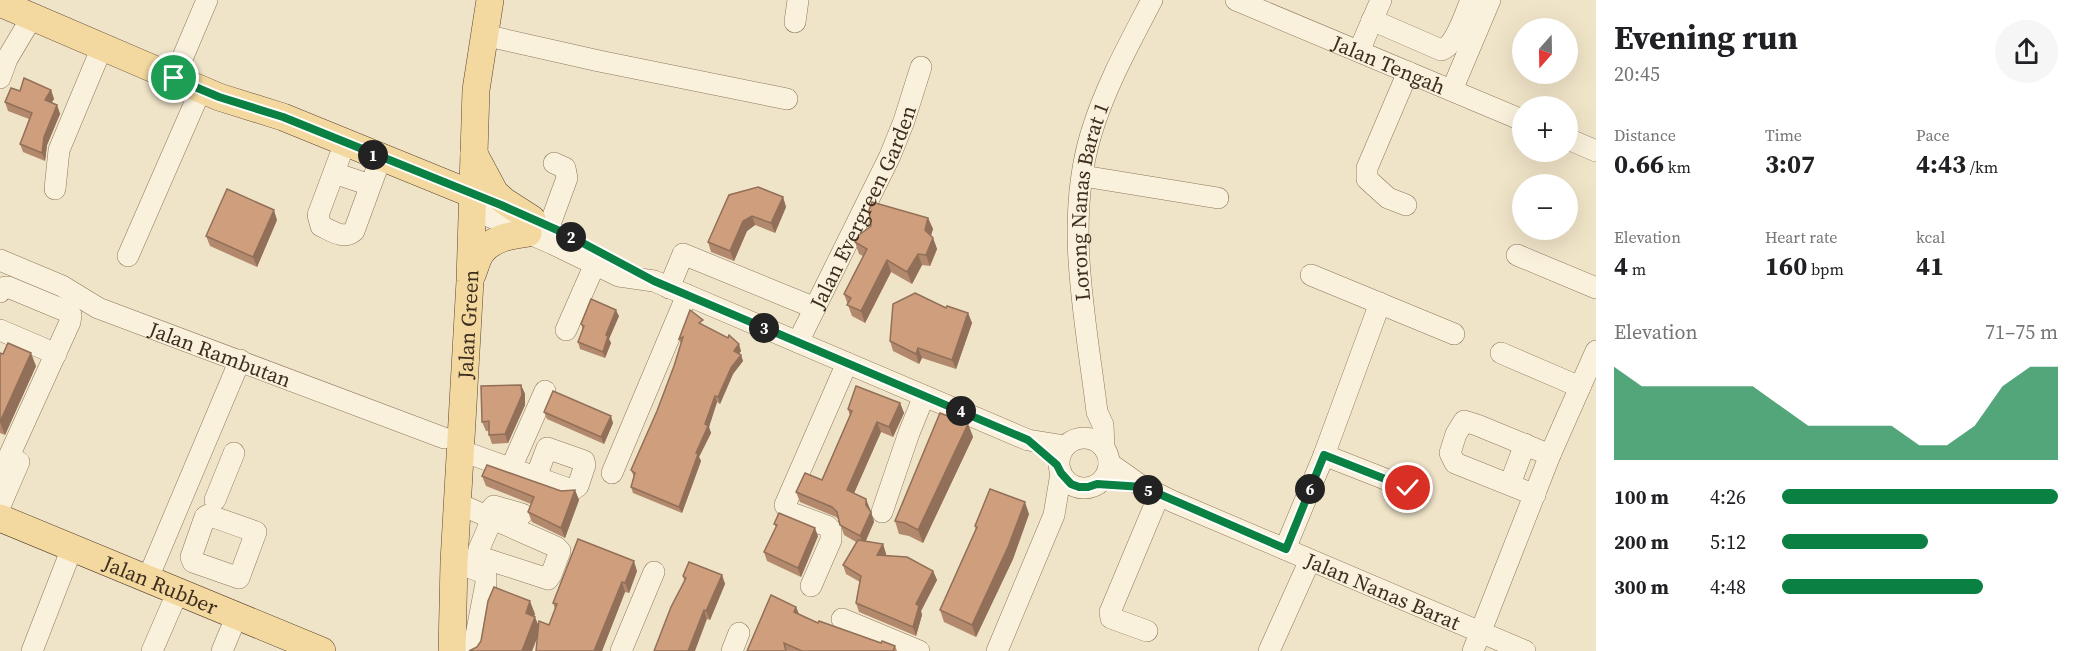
<!DOCTYPE html>
<meta charset="utf-8">
<style>
body{margin:0;font-family:"Source Serif 4",serif;background:#f6f6f6;color:#202124;height:100vh;display:flex;flex-direction:column;font-size:22px;white-space:nowrap}
*{box-sizing:border-box;margin:0}
p{font-size:20px;color:#757577}
.icon{flex:none;width:33px;height:33px;fill:none;stroke:currentColor;stroke-width:2;stroke-linecap:round;stroke-linejoin:round}
.map{position:relative;flex:1;overflow:hidden}
.drawer{display:flex;flex-direction:column;background:#fff;width:480px}
.drawer>*{flex:none}
.needle{width:39px;rotate:200deg}
.buttons{position:absolute;left:1512px;top:18px;display:grid;gap:12px}
.buttons a{display:grid;place-items:center;width:66px;height:66px;border-radius:50%;background:#fff;box-shadow:0 6px 24px #0002;font-size:30px}
.pin{position:absolute;display:grid;place-items:center;width:51px;height:51px;color:#fff;margin:-26px;border:3px solid #fff;border-radius:50%;box-shadow:0 2px 6px #0007}
.km{position:absolute;width:30px;height:30px;margin:-15px;border-radius:50%;background:#222;color:#fff;font-size:16px;line-height:30px;text-align:center}
.round{display:grid;place-items:center;flex:none;width:63px;height:63px;border-radius:32px;background:#f6f6f6}
.headline{display:flex;align-items:center;justify-content:space-between;height:102px;padding:0 18px}
h1{font-size:33px;font-weight:700;line-height:45px}
.stats{display:grid;grid-template-columns:repeat(3,1fr);gap:9px;height:102px;padding:6px 18px}
.stats div{display:grid;align-content:center}
.stats b{font-size:26px;font-weight:700}
.stats small{font-size:16px;font-weight:400}
.stats p{font-size:16px}
.chart{height:168px;padding:12px 18px}
.chart p{display:flex;justify-content:space-between}
.chart svg{width:100%;height:108px;margin-top:6px;fill:#0b8043;opacity:.7}
ul{padding:0 18px;list-style:none;font-size:20px}
li{display:grid;grid-template-columns:96px 72px 1fr;align-items:center;height:45px}
li i{height:15px;border-radius:8px;background:#0b8043}
main{display:flex;flex:1;min-height:0}
.map>svg:first-child{display:block}
</style>
<main>
<div class="map">
<svg width="1596" height="651" viewBox="0 0 1596 651">
<rect width="100%" height="100%" fill="#f0e4c8"/>
<g fill="none" stroke-linecap="round" stroke-linejoin="round">
<g stroke="#8d765c" stroke-width="22">
<g id="minor">
<path id="s1" d="M1236,0L1522,120"/>
<path d="M1372,20L1441,50C1456,46 1465,13 1471,0"/>
<polyline points="795,22 798,0"/>
<polyline points="484,35 599,61 787,99"/>
<polyline points="1359,51 1381,0"/>
<polyline points="0,78 7,59 32,17"/>
<polyline points="174,78 207,0"/>
<polyline points="1452,90 1490,0"/>
<polyline points="1568,139 1596,151"/>
<path d="M340,156L318,215L321,226C332,231 344,240 354,231L376,171"/>
<polyline points="334,173 370,185"/>
<polyline points="1083,176 1218,198"/>
<polyline points="55,189 59,150 102,47"/>
<polyline points="1406,205 1388,198 1367,179 1367,168 1408,72"/>
<polyline points="472,209 553,244 619,276 654,281 1028,440 1065,446"/>
<polyline points="549,227 567,178 565,168 554,163"/>
<polyline points="1517,255 1596,288"/>
<polyline points="128,256 201,89"/>
<path id="s2" d="M0,260L62,286L98,308L444,438"/>
<polyline points="1311,275 1454,334"/>
<polyline points="669,288 683,254 815,308"/>
<polyline points="0,292 1,288 8,287 68,312 71,315 70,322 0,476"/>
<polyline points="0,330 56,354"/>
<polyline points="566,330 595,264"/>
<path id="s3" d="M798,342L890,156L904,121L921,67"/>
<polyline points="1501,353 1580,387"/>
<circle cx="1084" cy="463" r="25"/>
<path id="s4" d="M1104,448L1103,425L1097,412C1086,320 1064,224 1091,134C1105,87 1129,44 1152,0"/>
<polyline points="459,450 569,489 574,489 578,486 585,465 584,461 547,448 536,477"/>
<polyline points="1324,455 1408,488"/>
<path id="s5" d="M1109,463L1143,487L1174,502L1525,651"/>
<polyline points="511,468 545,391"/>
<polyline points="612,473 687,295"/>
<polyline points="1510,484 1525,444"/>
<polyline points="1535,495 1455,463 1450,453 1456,434 1464,421 1477,425 1550,455"/>
<polyline points="215,500 234,453"/>
<polyline points="457,503 556,547 560,551 551,575 548,579 480,557 478,554 479,549 492,519"/>
<polyline points="0,506 19,462"/>
<polyline points="882,512 909,433 924,396"/>
<polyline points="487,514 494,506 522,514"/>
<polygon points="208,515 256,532 239,578 199,564 193,562 191,557 205,517"/>
<polyline points="1285,549 1324,455 1380,303"/>
<polyline points="454,562 479,571 486,576 486,583 473,651"/>
<polyline points="148,578 240,360"/>
<polyline points="811,586 831,540 831,530 827,526 789,512 785,505 847,363"/>
<polyline points="842,619 919,651"/>
<polyline points="1147,631 1111,618 1110,612 1159,495"/>
<polyline points="32,651 72,548"/>
<polyline points="152,651 178,591"/>
<polyline points="222,651 237,615"/>
<polyline points="621,651 654,572"/>
<polyline points="732,651 739,633"/>
<polyline points="997,651 1054,515 1061,473"/>
<polyline points="1269,651 1310,560"/>
<polyline points="1473,651 1550,455 1596,351"/>
</g>
</g>
<g stroke="#5b4430" stroke-width="28">
<g id="major">
<polyline points="0,3 219,97 283,117 472,194"/>
<polyline points="474,154 495,193 504,201 532,219"/>
<path d="M472,275C475,268 477,259 481,253C492,238 512,235 528,233"/>
<path id="s6" d="M0,518L322,651"/>
<path id="s7" d="M452,651L454,562L470,281L476,90L490,0"/>
</g>
</g>
<use href="#minor" stroke="#faf1dc" stroke-width="21"/>
<use href="#major" stroke="#f3d9a0" stroke-width="27"/>
</g>
<g fill="#b2896c">
<polygon points="51,90 54,99 51,103 57,105 60,114 47,145 45,161 23,152 20,144 29,119 8,111 5,102 20,91"/>
<polygon points="783,197 786,207 775,233 755,225 747,231 734,261 711,252 708,242"/>
<polygon points="928,218 933,229 931,236 933,238 937,249 930,266 922,265 912,284 891,272 865,323 852,316 844,294 863,256 859,254 855,242"/>
<polygon points="277,220 257,267 210,246 206,236"/>
<polygon points="946,308 968,313 972,323 956,369 922,358 919,364 893,351 890,341"/>
<polygon points="619,316 609,339 611,343 605,358 580,349 578,342 583,330 581,324"/>
<polygon points="705,326 741,351 739,354 741,355 743,361 733,374 720,404 717,402 709,427 711,433 699,457 701,461 682,513 633,493 631,487 634,477 631,470 657,411 674,366 681,344 679,339"/>
<polygon points="0,353 36,366 5,435 0,433"/>
<polygon points="521,385 525,394 525,405 508,443 492,444 489,435 489,431 486,431 482,422"/>
<polygon points="900,403 904,413 893,437 881,432 854,493 870,509 874,522 866,541 883,544 886,554 885,556 933,571 937,580 921,611 922,615 916,636 859,612 856,603 860,582 846,574 843,565 856,542 844,535 839,520 836,517 800,502 796,492 822,480 850,416 848,409"/>
<polygon points="544,412 613,423 604,444 547,419"/>
<polygon points="968,424 973,437 923,543 909,536 899,534 895,521"/>
<polygon points="482,476 561,491 575,490 579,500 565,538 532,522 528,512 531,504 486,486"/>
<polygon points="1029,514 1013,559 976,637 944,622 940,610 976,530 975,526"/>
<polygon points="774,524 818,536 801,577 767,561 764,552 776,527"/>
<polygon points="637,571 629,593 625,592 602,651 536,651 538,636 532,651 477,647 535,614 534,616 539,626 549,625 555,609 553,603"/>
<polygon points="722,575 725,584 710,620 707,619 684,581 683,576"/>
<polygon points="796,607 799,614 818,623 881,643 895,646 897,651 747,651"/>
</g>
<g fill="#916f58">
<polygon points="51,90 54,99 48,108 45,100"/>
<polygon points="57,105 60,114 47,145 45,161 42,153 44,137"/>
<polygon points="783,197 786,207 775,233 771,223"/>
<polygon points="274,210 277,220 257,267 253,257"/>
<polygon points="752,216 755,225 747,231 734,261 730,251 743,221"/>
<polygon points="928,218 933,229 929,241 925,230"/>
<polygon points="933,238 937,249 930,266 926,255"/>
<polygon points="918,254 922,265 912,284 907,272"/>
<polygon points="887,260 891,272 865,323 861,311"/>
<polygon points="616,310 619,316 609,339 611,343 605,358 603,352 606,335"/>
<polygon points="968,313 972,323 956,369 952,360"/>
<polygon points="739,344 741,351 736,358 734,351"/>
<polygon points="918,348 922,358 919,364 916,354"/>
<polygon points="31,353 36,366 5,435 0,422"/>
<polygon points="741,355 743,361 733,374 720,404 718,397 731,368"/>
<polygon points="521,385 525,394 525,405 508,443 505,434"/>
<polygon points="715,396 717,402 709,427 711,433 699,457 701,461 682,513 679,507 696,453"/>
<polygon points="900,403 904,413 893,437 889,427"/>
<polygon points="611,416 613,423 604,444 601,437"/>
<polygon points="877,422 881,432 851,500 847,490"/>
<polygon points="968,424 973,437 923,543 918,530"/>
<polygon points="575,490 579,500 565,538 561,528"/>
<polygon points="866,499 870,509 870,514 871,512 874,522 863,546 860,536 866,505"/>
<polygon points="1025,502 1029,514 1013,559 976,637 972,625"/>
<polygon points="815,528 818,536 801,577 798,568"/>
<polygon points="883,544 886,554 881,565 877,555"/>
<polygon points="634,561 637,571 629,593 625,583"/>
<polygon points="933,571 937,580 921,611 922,615 916,636 913,627 916,604"/>
<polygon points="722,575 725,584 710,620 706,611"/>
<polygon points="622,582 625,592 602,651 594,651"/>
<polygon points="530,601 535,614 531,626 526,613"/>
<polygon points="796,607 800,617 794,612"/>
<polygon points="704,610 707,619 695,651 688,651"/>
<polygon points="535,617 540,630 532,651 522,651"/>
</g>
<g fill="#cf9f7d" stroke="#916f58" stroke-width="1.5">
<polygon points="24,78 51,90 45,100 57,105 44,137 42,153 20,144 32,113 5,102 11,88 20,91"/>
<polygon points="758,187 783,197 771,223 752,216 743,221 730,251 708,242 729,195"/>
<polygon points="227,189 274,210 253,257 206,236"/>
<polygon points="872,202 928,218 925,230 933,238 926,255 918,254 907,272 887,260 861,311 847,305 851,298 844,294 867,249 855,242 859,235 871,226 869,210"/>
<polygon points="915,293 946,308 947,306 968,313 952,360 918,348 916,354 890,341 893,304"/>
<polygon points="591,299 616,310 606,335 608,336 603,352 578,342 584,326 581,324"/>
<polygon points="690,310 703,320 699,323 728,338 729,335 739,344 734,351 741,355 731,368 718,397 715,396 705,424 708,426 696,453 698,454 679,507 631,487 635,473 631,470 657,411 674,366 683,337 679,339"/>
<polygon points="8,343 31,353 0,422 0,353 3,354"/>
<polygon points="521,385 522,395 505,434 489,435 489,421 482,422 481,386"/>
<polygon points="856,386 900,403 889,427 877,422 847,490 866,499 866,505 871,512 860,536 840,525 837,512 832,507 796,492 805,473 822,480 852,411 848,409"/>
<polygon points="553,391 611,416 601,437 544,412"/>
<polygon points="940,413 968,424 918,530 905,523 895,521"/>
<polygon points="487,465 561,491 575,490 561,528 528,512 534,497 482,476"/>
<polygon points="990,489 1025,502 1008,547 972,625 940,610 977,527 975,526"/>
<polygon points="779,513 815,528 798,568 764,552 777,525 774,524"/>
<polygon points="578,539 634,561 625,583 622,582 594,651 536,651 539,621 549,625 557,604 553,603"/>
<polygon points="858,540 883,544 877,555 907,557 933,571 916,604 919,606 913,627 856,603 861,576 843,565"/>
<polygon points="689,562 722,575 706,611 704,610 688,651 654,651 671,607 686,578 683,576"/>
<polygon points="494,587 530,601 526,613 535,617 522,651 469,651 477,647 481,641 488,601"/>
<polygon points="771,595 796,607 794,612 818,623 819,621 881,643 882,641 895,646 893,651 802,651 784,643 786,651 747,651"/>
</g>
<g fill="none" stroke-linecap="round" stroke-linejoin="round">
<g stroke="#fff" stroke-width="12">
<polyline id="route" points="174,78 219,97 283,117 501,205 564,233 654,281 1028,440 1057,465 1061,473 1071,484 1079,487 1088,487 1097,484 1143,487 1286,549 1324,455 1408,488"/>
</g>
<use href="#route" stroke="#0b8043" stroke-width="8"/>
</g>
<g text-anchor="middle" dominant-baseline="central" stroke-width="4.5" stroke-linejoin="round" paint-order="stroke">
<g font-size="21" fill="#3d2e20" stroke="#f7eed8">
<text stroke="none"><textPath href="#s1" startOffset="166">Jalan Tengah</textPath></text>
<text stroke="none"><textPath href="#s4" startOffset="250">Lorong Nanas Barat 1</textPath></text>
<text stroke="none"><textPath href="#s3" startOffset="150">Jalan Evergreen Garden</textPath></text>
<text stroke="none"><textPath href="#s7" startOffset="327">Jalan Green</textPath></text>
<text stroke="none"><textPath href="#s2" startOffset="240">Jalan Rambutan</textPath></text>
<text stroke="none"><textPath href="#s6" startOffset="174">Jalan Rubber</textPath></text>
<text stroke="none"><textPath href="#s5" startOffset="303">Jalan Nanas Barat</textPath></text>
</g>
</g>
</svg>
<div class="buttons">
<a><svg class="needle" viewBox="-14 -14 28 28"><path d="M0-13l5 13h-10z" fill="#e53935"/><path d="M0 13l5-13h-10z" fill="#757577"/></svg></a>
<a>+</a>
<a>−</a>
</div>
<div class="pin" style="left:174px;top:78px;background:#1e9e55"><svg class="icon" aria-label="arrive" viewBox="0 0 24 24"><path d="M6 21V4h12l-3 4 3 4H6"/></svg></div>
<div class="pin" style="left:1408px;top:488px;background:#d93025"><svg class="icon" aria-label="check" viewBox="0 0 24 24"><path d="M5 12l5 5 9-10"/></svg></div>
<b class="km" style="left:373px;top:155px">1</b>
<b class="km" style="left:571px;top:237px">2</b>
<b class="km" style="left:764px;top:328px">3</b>
<b class="km" style="left:961px;top:411px">4</b>
<b class="km" style="left:1148px;top:490px">5</b>
<b class="km" style="left:1310px;top:489px">6</b>
</div>
<section class="drawer">
<div class="headline"><div><h1>Evening run</h1><p>20:45</p></div><a class="round"><svg class="icon" aria-label="share" viewBox="0 0 24 24"><path d="M12 15V3M7 8l5-5 5 5M5 13v7h14v-7"/></svg></a></div>
<div class="stats">
<div><p>Distance</p><b>0.66<small> km</small></b></div>
<div><p>Time</p><b>3:07</b></div>
<div><p>Pace</p><b>4:43<small> /km</small></b></div>
</div>
<div class="stats">
<div><p>Elevation</p><b>4<small> m</small></b></div>
<div><p>Heart rate</p><b>160<small> bpm</small></b></div>
<div><p>kcal</p><b>41</b></div>
</div>
<div class="chart"><p><span>Elevation</span>71–75 m</p>
<svg viewBox="0 0 160 44" preserveAspectRatio="none"><path d="M0 44V6L10 14L20 14L30 14L40 14L50 14L60 22L70 30L80 30L90 30L100 30L110 38L120 38L130 30L140 14L150 6L160 6V44z"/></svg>
</div>
<ul>
<li><b>100 m</b>4:26<i style="width:100%"></i></li>
<li><b>200 m</b>5:12<i style="width:53%"></i></li>
<li><b>300 m</b>4:48<i style="width:73%"></i></li>
</ul>
</section>
</main>
